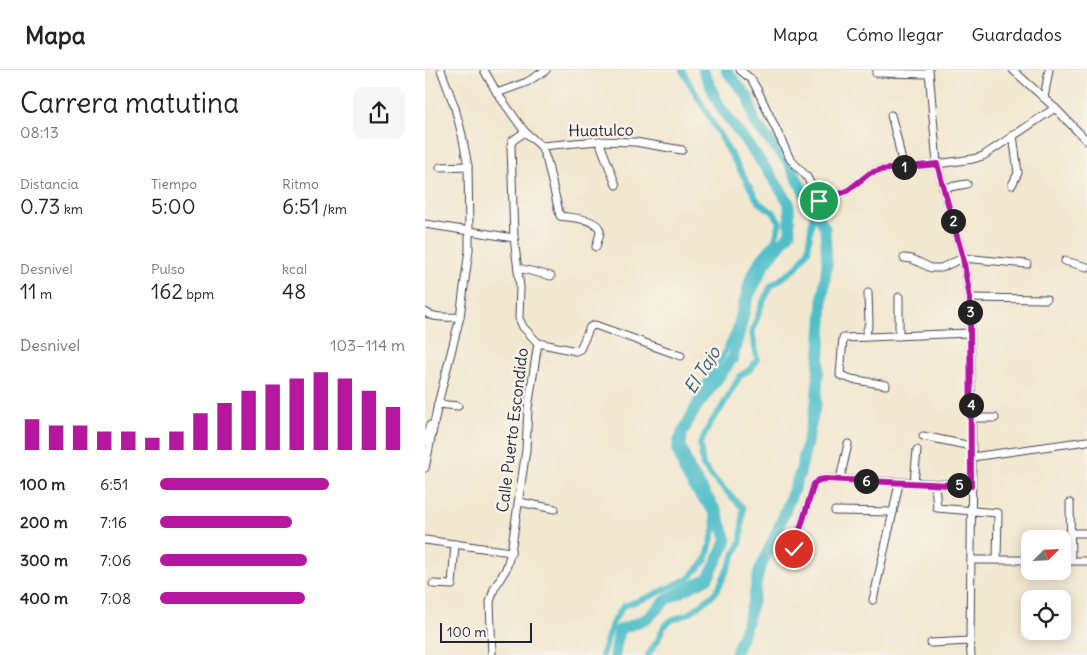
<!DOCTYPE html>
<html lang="es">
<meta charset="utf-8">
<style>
body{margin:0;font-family:Delius,sans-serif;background:#f6f6f6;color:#222;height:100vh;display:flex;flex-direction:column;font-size:19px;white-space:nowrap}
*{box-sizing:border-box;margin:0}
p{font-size:16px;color:#767676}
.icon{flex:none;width:28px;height:28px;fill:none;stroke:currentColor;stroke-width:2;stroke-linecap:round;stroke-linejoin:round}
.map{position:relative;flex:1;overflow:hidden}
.drawer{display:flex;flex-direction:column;background:#fff;width:425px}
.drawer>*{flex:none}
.needle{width:32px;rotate:66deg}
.controls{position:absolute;left:596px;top:460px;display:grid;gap:10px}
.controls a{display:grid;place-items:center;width:50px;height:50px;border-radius:10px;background:#fff;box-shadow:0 2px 12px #0003;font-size:25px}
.scale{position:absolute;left:15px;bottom:12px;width:92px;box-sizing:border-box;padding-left:5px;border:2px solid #22223b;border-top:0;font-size:14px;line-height:18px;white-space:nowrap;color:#22223b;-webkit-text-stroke:4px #f7f3e8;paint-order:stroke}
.pin{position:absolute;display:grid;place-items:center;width:42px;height:42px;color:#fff;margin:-21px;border:2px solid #fff;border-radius:50%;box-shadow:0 1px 5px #0007}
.km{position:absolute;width:25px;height:25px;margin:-12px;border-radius:50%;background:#222;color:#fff;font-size:14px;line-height:25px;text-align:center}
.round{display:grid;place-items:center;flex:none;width:52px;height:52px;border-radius:10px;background:#f6f6f6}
.overview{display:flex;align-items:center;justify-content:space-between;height:85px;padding:0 20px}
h1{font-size:28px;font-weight:600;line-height:38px}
.metrics{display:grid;grid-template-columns:repeat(3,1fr);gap:8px;height:85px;padding:5px 20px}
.metrics div{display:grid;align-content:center}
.metrics b{font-size:21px;font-weight:600}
.metrics small{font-size:14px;font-weight:400}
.metrics p{font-size:14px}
.chart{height:140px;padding:10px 20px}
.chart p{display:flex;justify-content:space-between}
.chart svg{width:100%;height:90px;margin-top:5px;stroke:#b5179e;stroke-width:6}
ul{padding:0 20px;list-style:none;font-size:16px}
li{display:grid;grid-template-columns:80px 60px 1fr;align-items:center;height:38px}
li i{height:12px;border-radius:6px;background:#b5179e}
header{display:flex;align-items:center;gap:30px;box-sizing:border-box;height:70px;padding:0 25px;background:#fff;border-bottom:1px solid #e0e0e0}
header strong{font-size:24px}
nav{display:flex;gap:28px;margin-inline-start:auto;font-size:18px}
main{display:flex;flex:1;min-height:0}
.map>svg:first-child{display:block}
</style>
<header>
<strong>Mapa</strong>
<nav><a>Mapa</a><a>Cómo llegar</a><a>Guardados</a></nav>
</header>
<main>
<section class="drawer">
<div class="overview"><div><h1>Carrera matutina</h1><p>08:13</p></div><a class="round"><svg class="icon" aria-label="share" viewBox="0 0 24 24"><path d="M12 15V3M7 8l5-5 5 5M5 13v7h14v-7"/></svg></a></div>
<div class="metrics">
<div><p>Distancia</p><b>0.73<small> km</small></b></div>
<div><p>Tiempo</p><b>5:00</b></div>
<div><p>Ritmo</p><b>6:51<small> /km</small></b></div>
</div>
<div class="metrics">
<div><p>Desnivel</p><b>11<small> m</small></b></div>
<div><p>Pulso</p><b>162<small> bpm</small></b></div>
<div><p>kcal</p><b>48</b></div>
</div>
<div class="chart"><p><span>Desnivel</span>103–114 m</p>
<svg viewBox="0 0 160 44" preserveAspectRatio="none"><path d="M5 44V29M15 44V32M25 44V32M35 44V35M45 44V35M55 44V38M65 44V35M75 44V26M85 44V21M95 44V15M105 44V12M115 44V9M125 44V6M135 44V9M145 44V15M155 44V23"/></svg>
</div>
<ul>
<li><b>100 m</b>6:51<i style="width:69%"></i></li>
<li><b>200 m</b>7:16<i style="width:54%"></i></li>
<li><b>300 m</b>7:06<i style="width:60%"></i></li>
<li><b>400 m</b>7:08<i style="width:59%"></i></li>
</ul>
</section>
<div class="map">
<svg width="662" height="585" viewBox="0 0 662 585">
<rect width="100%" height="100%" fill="#f7f3e8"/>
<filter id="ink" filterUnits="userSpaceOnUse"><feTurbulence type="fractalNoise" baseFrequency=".02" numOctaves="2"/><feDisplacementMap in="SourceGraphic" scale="10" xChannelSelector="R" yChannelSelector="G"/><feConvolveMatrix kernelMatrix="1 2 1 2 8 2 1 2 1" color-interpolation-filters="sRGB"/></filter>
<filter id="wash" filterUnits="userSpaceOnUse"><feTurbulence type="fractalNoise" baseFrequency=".0096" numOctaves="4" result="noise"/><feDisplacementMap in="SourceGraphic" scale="20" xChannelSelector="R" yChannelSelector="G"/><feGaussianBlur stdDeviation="1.12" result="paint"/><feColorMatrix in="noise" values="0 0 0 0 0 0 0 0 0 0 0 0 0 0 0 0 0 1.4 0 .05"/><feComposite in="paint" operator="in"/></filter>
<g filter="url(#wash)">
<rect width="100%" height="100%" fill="#f2e7cf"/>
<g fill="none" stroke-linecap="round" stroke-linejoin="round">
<g stroke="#51bfca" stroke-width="6">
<polyline points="177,585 187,554 198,536 224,527 264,508 281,490 290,457 287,443 267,419 257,402 250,380 251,371 279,315 298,286 309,262 323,208 332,191 350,170 355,152 348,142 334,133 257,0"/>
<polyline points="223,585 233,570 239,556 247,550 265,543 288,525 293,519 316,471 318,438 289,409 278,396 275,374 286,352 295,340 315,306 327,298 332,289 327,262 337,234 346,216 371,198 383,181 387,149 388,138"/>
</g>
<g stroke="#51bfca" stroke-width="11">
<polyline points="301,0 323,27 330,54 364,93 385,134 400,158 402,194 398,225 397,253 391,333 375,403 356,452 334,501 328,531 321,556 310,585"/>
<polyline points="190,585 194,560 223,548 242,529 283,508 302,470 292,442 265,400 256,377 257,363 271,338 308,288 323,228 340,194 365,163 364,133 345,104 295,37 278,0"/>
</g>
</g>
</g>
<g filter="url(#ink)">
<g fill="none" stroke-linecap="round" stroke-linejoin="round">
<g stroke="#414051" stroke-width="9">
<g id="minor">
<polyline points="59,0 72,23 100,62 116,76 174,71 210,72 257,80"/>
<polyline points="315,0 326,9 332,19 365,89 382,107 394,131 422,121 445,103 455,100 512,94 548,89 558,86 630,38"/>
<polyline points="504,0 512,94 538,188 545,228 547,387 545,571 546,585"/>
<polyline points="588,0 630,38 662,71"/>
<polyline points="451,3 504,4"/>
<polyline points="72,23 102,12 121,0"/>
<polyline points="619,28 624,0"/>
<polyline points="466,45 472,68 478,97"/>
<polyline points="174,71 191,115"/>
<path d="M116,76L122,91L135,146C145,148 173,148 175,161C175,166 172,172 171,177"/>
<polyline points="15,97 43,96"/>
<polyline points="587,115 593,103 588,65"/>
<polyline points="518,118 542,114"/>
<polyline points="0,154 89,168"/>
<polyline points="479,188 487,189 506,198 516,198 538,188 602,194"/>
<polyline points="640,191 662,197"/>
<polyline points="93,198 126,206"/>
<polyline points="474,227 474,266"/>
<polyline points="545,228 621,229"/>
<path d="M0,242C10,249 23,247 35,247"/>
<polyline points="440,267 444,253 443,223"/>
<polyline points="113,273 151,281 155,279 165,257 170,255 256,286"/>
<polyline points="461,315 426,309 415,305 418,268 545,263"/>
<polyline points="13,334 33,336"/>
<polyline points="546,348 570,348"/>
<polyline points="498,366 546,376"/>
<polyline points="0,371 5,355"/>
<polyline points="547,387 662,371"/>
<polyline points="0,398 13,334 35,247 44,180 44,161 43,96 37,65 30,38 16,0"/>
<polyline points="415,409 423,374"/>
<polyline points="489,413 492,380"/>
<polyline points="510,414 512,438 573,443 572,490"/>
<polyline points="94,432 130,439"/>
<polyline points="645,433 646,491"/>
<polyline points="410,441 468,442"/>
<polyline points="645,463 662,463"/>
<polyline points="0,470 86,482"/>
<polyline points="369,479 389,414 394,410 400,409 546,415"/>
<polyline points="546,490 605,490"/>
<polyline points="638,491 662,491"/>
<polyline points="8,514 27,515 30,474"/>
<polyline points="448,530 468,442 474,413"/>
<polyline points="506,573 545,571"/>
<polyline points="67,585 65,532 69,519 81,499 86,482 101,380 103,338 113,273 98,257 94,248 95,217 89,168 86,76 87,71 100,62"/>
</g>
</g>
<use href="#minor" stroke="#fff" stroke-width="7"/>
</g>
</g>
<g fill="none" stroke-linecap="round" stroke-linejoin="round" filter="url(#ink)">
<g stroke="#fff" stroke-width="10">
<polyline id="route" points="369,479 389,414 394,410 400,409 546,416 545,228 538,188 512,94 455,100 445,103 422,121 394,131"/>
</g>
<use href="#route" stroke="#b5179e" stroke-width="6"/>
</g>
<g text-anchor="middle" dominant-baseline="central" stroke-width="5" stroke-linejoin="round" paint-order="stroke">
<g font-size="16" fill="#22223b" stroke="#f7f3e8">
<text transform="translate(176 60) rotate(-1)">Huatulco</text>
<text transform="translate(87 360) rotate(-83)">Calle Puerto Escondido</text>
</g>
<g font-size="18" font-style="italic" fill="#32596d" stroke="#f7f3e8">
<text transform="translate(277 300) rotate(-58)">El Tajo</text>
</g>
</g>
</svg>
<div class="controls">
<a><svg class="needle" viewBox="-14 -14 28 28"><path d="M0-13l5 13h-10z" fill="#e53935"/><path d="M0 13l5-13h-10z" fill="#767676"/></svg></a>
<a><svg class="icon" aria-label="locate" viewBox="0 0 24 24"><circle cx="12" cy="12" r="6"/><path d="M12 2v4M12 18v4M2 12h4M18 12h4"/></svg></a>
</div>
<div class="scale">100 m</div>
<div class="pin" style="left:394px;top:131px;background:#1e9e55"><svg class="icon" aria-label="arrive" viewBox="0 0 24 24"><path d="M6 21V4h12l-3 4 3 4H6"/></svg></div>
<div class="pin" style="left:369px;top:479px;background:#d93025"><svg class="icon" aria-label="check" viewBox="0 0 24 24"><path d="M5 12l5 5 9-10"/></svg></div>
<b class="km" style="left:479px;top:97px">1</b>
<b class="km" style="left:528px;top:151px">2</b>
<b class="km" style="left:545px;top:242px">3</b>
<b class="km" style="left:546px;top:335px">4</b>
<b class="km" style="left:534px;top:415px">5</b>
<b class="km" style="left:441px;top:411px">6</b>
</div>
</main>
